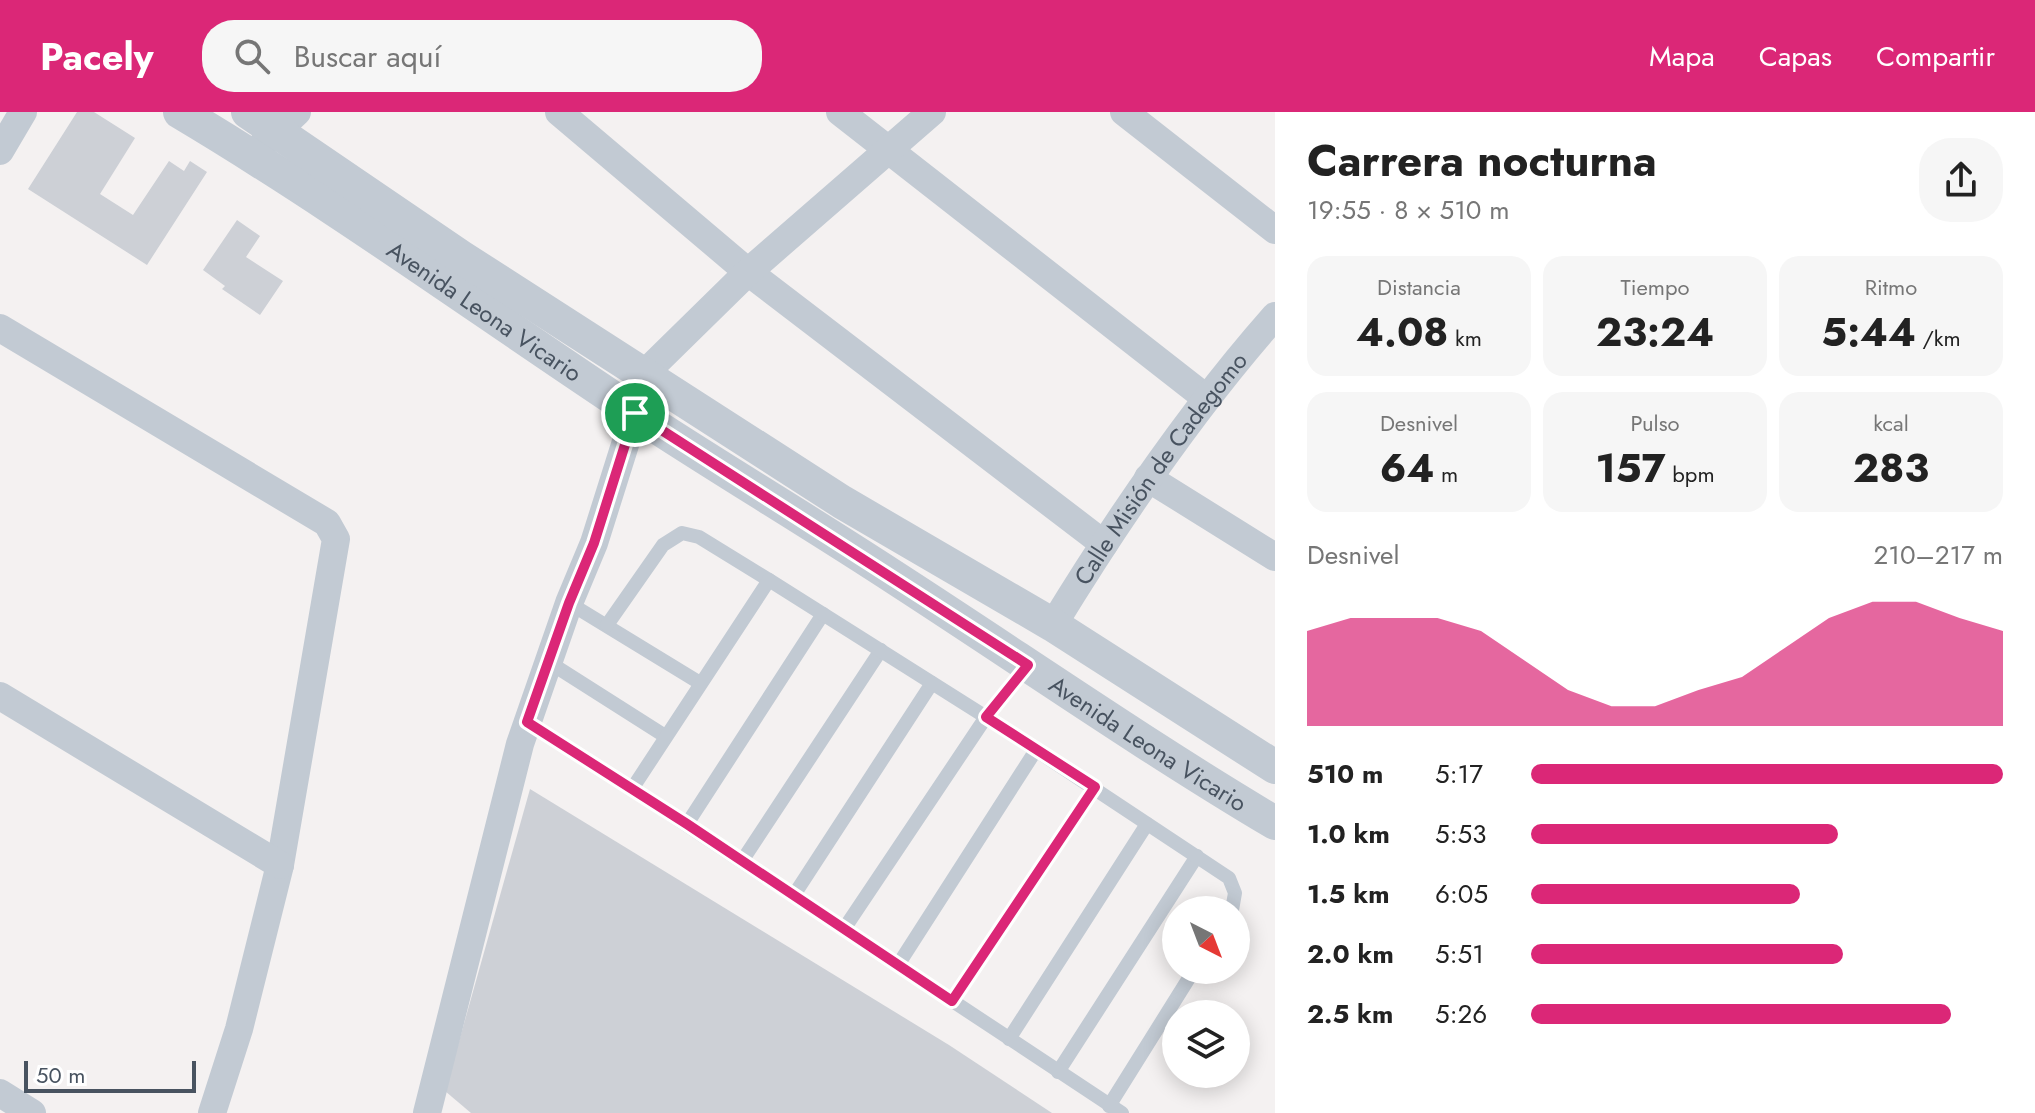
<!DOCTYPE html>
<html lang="es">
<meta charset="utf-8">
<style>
body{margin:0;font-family:Jost,sans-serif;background:#f6f6f6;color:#222;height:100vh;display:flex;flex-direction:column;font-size:30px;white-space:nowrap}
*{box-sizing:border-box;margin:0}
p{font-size:26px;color:#767676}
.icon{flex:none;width:44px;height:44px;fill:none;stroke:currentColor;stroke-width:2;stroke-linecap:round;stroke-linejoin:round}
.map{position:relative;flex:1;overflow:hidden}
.sheet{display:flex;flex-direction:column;background:#fff;width:760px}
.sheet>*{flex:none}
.needle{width:52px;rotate:138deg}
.buttons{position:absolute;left:1162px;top:784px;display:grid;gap:16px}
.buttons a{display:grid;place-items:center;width:88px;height:88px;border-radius:50%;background:#fff;box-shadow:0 4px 20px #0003;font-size:40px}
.scale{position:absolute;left:24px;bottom:20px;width:172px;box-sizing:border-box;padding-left:8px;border:4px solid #485360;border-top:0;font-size:22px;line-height:28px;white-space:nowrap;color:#485360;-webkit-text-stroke:6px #fff;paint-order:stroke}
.pin{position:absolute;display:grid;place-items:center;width:68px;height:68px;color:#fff;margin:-34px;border:4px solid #fff;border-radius:50%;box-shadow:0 2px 8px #0007}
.round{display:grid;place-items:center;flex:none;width:84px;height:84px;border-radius:32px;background:#f6f6f6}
.headline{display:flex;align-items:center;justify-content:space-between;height:136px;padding:0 32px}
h1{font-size:44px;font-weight:700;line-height:60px}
.metrics{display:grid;grid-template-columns:repeat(3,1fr);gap:12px;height:136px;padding:8px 32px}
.metrics div{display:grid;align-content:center;border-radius:20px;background:#f6f6f6;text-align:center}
.metrics b{font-size:40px;font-weight:700}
.metrics small{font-size:22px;font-weight:400}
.metrics p{font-size:22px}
.chart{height:224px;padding:16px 32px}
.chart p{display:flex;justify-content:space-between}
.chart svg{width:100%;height:144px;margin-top:8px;fill:#db2777;opacity:.7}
ul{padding:0 32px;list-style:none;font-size:26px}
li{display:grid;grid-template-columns:128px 96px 1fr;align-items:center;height:60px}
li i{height:20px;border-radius:10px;background:#db2777}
header{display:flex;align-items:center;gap:48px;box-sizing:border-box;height:112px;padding:0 40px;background:#db2777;color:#fff}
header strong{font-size:38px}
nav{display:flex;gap:44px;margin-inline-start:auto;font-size:28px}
.search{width:560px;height:72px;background:#f6f6f6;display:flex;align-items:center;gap:20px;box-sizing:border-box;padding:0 28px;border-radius:32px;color:#767676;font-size:30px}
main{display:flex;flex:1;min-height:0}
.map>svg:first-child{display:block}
</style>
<header>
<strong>Pacely</strong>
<div class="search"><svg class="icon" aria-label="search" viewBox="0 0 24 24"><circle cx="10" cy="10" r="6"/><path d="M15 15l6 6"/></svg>Buscar aquí</div>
<nav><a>Mapa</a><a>Capas</a><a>Compartir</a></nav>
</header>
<main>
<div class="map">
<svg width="1275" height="1001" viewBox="0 0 1275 1001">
<rect width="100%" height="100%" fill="#f4f1f1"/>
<g fill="#cdd0d6">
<polygon points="77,0 94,0 135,26 100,82 133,103 169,49 184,59 190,49 207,60 147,153 28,77"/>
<polygon points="237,108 260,124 246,145 283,169 260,203 222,177 225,174 203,158"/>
<polygon points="530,677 949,933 1052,1001 471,1001 445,979"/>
</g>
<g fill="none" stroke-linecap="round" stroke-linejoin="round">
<g stroke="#c2cad3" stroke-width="14">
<polyline points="569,491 700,571"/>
<polyline points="607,513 663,433 682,421 699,425 769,468"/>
<polyline points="547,549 665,624"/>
<polyline points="527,610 632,677"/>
<polyline points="687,712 823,502"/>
<polyline points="742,749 881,538"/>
<polyline points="794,783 932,571"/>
<polyline points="844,817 986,605 1028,553"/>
<polyline points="898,853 1036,638"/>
<polyline points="952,889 1095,675"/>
<polyline points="1009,927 1147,712"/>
<polyline points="1058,960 1197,744"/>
<polyline points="1109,994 1194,858"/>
<polyline points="1122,1001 632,677 769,468 986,605 1229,766 1235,781 1232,798"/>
</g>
<g stroke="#c2cad3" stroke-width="28">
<polyline points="559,0 748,160 1104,432"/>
<polyline points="840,0 1206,286"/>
<polyline points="1124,0 1275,118"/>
<polyline points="263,32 297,0"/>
<polyline points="0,39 23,0"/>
<polyline points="0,216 327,411 336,427 280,753 239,917 212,1001"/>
<polyline points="1148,366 1275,445"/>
<path id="s1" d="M1053,513C1119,405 1191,299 1275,204"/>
<polyline points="0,584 280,753"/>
<polyline points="0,981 32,1001"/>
<path d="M427,1001L520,632L569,491L594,431L635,301C632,286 634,276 643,263L748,160L932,0"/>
</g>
<g stroke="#c2cad3" stroke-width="34">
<path id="s2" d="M180,0C336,93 483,200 634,300C722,358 812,411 900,469C1025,550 1147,635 1275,711"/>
<polyline points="248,0 461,145 842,390 1053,513 1275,655"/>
</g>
</g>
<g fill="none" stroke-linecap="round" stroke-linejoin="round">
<g stroke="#fff" stroke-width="16">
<polygon id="route" points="635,301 1028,553 986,605 1095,675 952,889 687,712 527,610 569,491 594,431"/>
</g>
<use href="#route" stroke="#db2777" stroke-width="10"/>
</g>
<g text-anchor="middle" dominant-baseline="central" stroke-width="7" stroke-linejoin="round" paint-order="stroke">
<g font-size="24" fill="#485360" stroke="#fff">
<text stroke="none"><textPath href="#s2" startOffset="364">Avenida Leona Vicario</textPath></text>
<text stroke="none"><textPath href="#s1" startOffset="190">Calle Misión de Cadegomo</textPath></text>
<text stroke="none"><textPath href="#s2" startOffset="1156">Avenida Leona Vicario</textPath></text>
</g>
</g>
</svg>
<div class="buttons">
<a><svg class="needle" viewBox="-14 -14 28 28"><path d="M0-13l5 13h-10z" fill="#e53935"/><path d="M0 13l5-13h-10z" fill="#767676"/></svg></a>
<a><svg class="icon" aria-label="layers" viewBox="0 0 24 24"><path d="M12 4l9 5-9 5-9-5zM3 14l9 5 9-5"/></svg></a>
</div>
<div class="scale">50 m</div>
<div class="pin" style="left:635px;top:301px;background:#1e9e55"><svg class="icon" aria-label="arrive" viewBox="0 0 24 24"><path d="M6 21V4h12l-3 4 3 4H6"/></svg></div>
</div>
<section class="sheet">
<div class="headline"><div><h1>Carrera nocturna</h1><p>19:55 · 8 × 510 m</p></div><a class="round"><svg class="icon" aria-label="share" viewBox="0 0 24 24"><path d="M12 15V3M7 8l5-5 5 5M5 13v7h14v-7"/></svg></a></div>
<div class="metrics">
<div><p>Distancia</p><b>4.08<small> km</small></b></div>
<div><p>Tiempo</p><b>23:24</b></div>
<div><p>Ritmo</p><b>5:44<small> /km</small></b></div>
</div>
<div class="metrics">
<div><p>Desnivel</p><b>64<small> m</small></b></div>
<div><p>Pulso</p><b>157<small> bpm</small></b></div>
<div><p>kcal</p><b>283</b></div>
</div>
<div class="chart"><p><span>Desnivel</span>210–217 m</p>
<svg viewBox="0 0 160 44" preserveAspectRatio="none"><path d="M0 44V15L10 11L20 11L30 11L40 15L50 24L60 33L70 38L80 38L90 33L100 29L110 20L120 11L130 6L140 6L150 11L160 15V44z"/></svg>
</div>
<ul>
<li><b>510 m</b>5:17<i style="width:100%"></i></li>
<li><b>1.0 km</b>5:53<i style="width:65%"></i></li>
<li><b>1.5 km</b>6:05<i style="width:57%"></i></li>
<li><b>2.0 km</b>5:51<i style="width:66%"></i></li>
<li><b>2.5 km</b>5:26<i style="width:89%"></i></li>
</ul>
</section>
</main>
